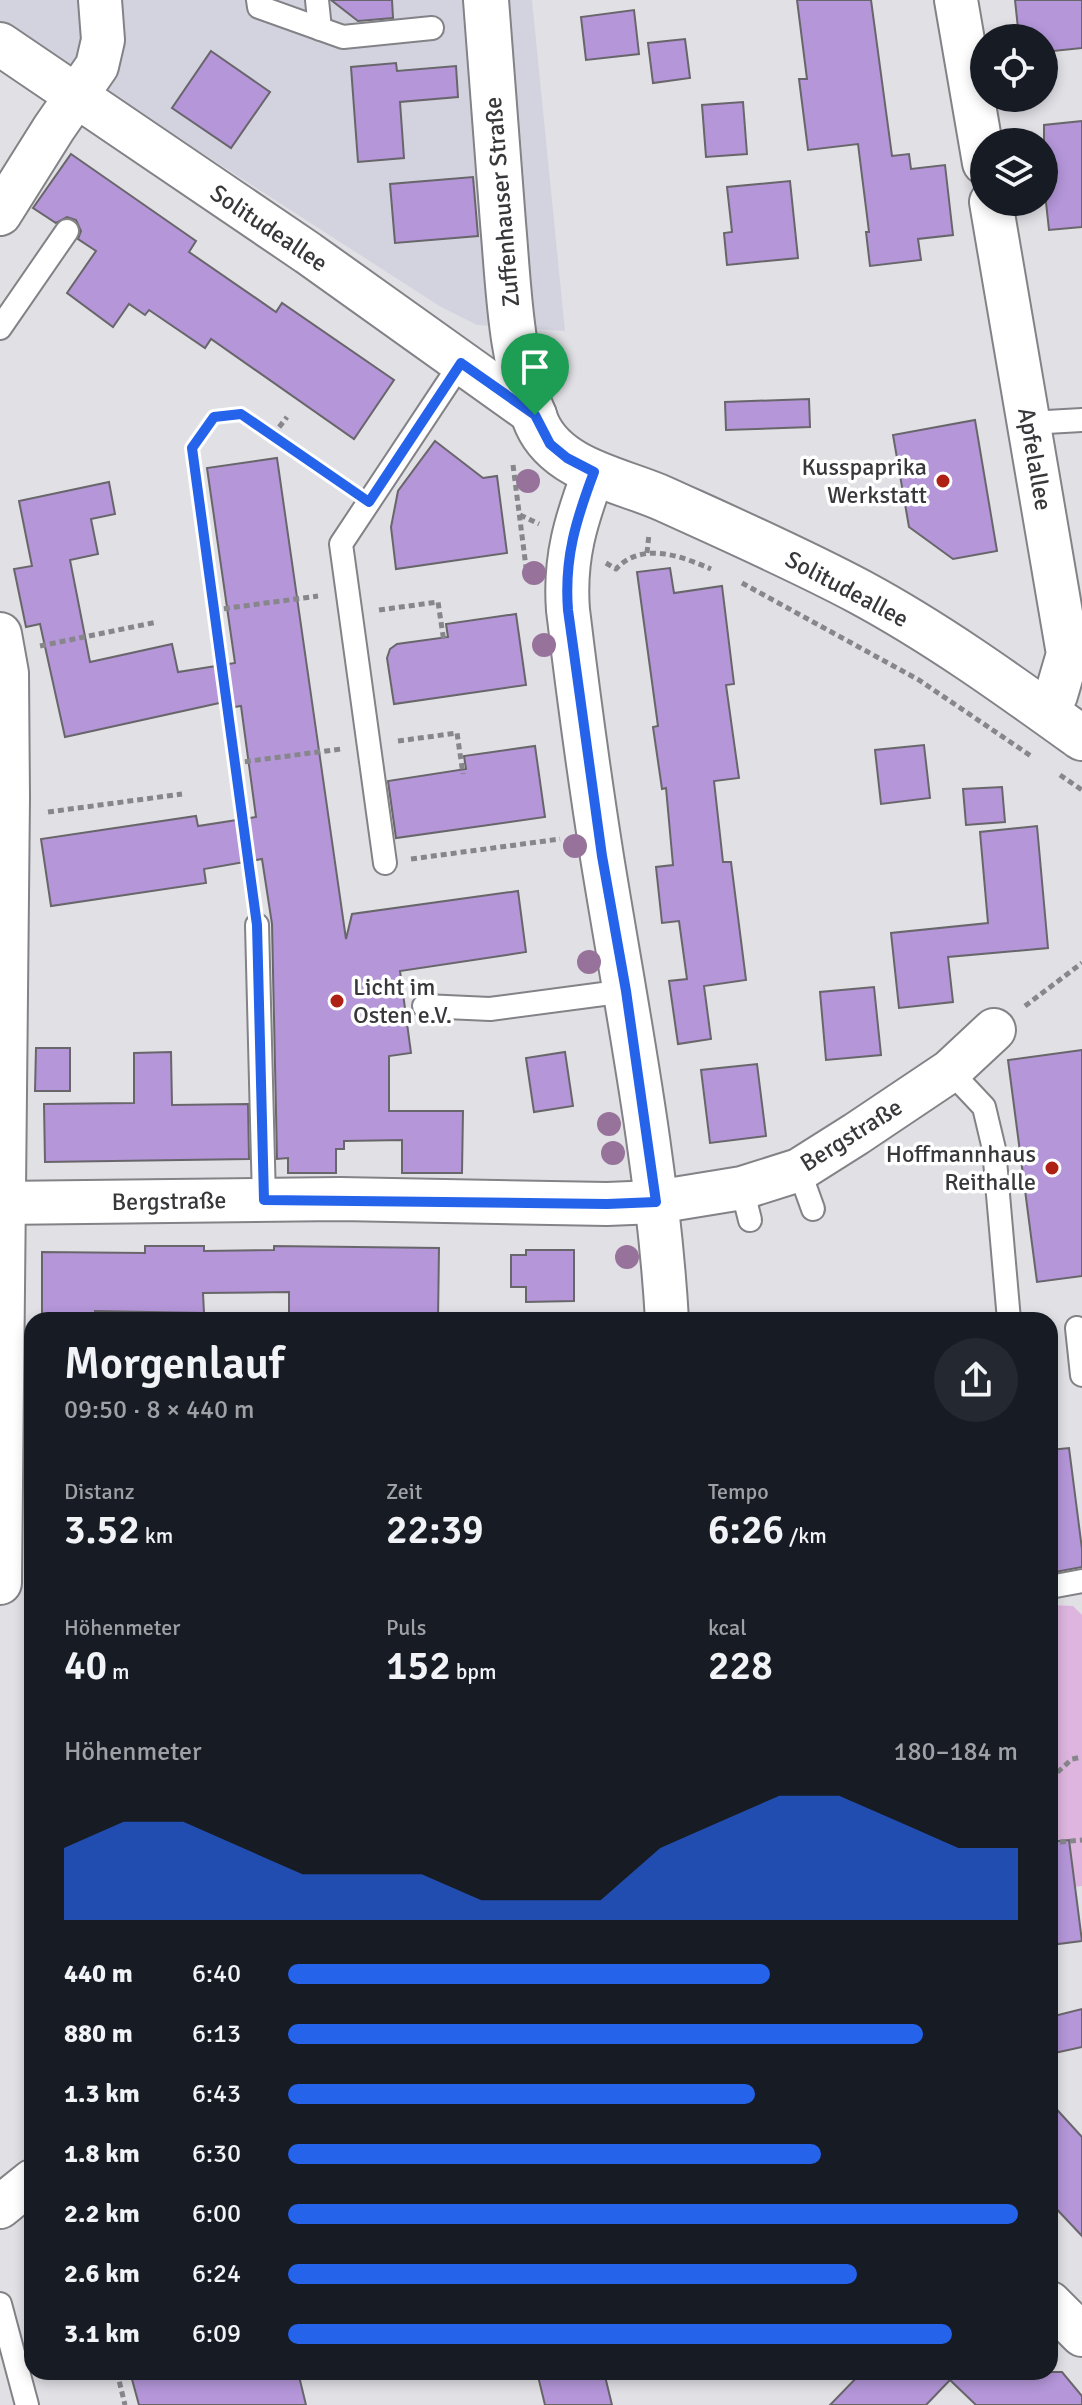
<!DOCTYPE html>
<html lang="de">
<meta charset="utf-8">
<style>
body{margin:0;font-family:Signika,sans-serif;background:#242831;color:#f1f3f6;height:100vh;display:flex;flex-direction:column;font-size:30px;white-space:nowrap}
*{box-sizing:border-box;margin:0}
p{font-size:26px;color:#9ea1a6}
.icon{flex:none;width:44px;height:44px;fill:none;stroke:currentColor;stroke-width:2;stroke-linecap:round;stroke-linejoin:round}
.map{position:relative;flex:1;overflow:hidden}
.drawer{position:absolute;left:24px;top:1312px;width:1034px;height:1068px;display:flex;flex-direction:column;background:#171b24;border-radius:24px;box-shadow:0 4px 12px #0003}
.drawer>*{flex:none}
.buttons{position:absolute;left:970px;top:24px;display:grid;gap:16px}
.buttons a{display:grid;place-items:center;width:88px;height:88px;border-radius:50%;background:#171b24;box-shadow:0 4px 12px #0003;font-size:40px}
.pin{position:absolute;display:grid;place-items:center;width:68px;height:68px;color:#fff;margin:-82px -34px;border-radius:50% 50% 50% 0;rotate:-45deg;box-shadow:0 0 8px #0007}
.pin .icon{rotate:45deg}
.round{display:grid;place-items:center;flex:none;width:84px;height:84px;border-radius:42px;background:#242831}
.overview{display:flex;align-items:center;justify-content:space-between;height:136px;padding:0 40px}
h1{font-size:44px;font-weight:600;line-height:60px}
.metrics{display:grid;grid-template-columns:repeat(3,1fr);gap:12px;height:136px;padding:8px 40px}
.metrics div{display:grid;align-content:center}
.metrics b{font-size:40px;font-weight:600}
.metrics small{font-size:22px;font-weight:400}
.metrics p{font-size:22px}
.chart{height:224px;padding:16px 40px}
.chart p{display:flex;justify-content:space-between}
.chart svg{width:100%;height:144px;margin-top:8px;fill:#2563eb;opacity:.7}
ul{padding:0 40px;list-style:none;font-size:26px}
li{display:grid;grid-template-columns:128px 96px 1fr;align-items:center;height:60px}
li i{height:20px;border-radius:10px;background:#2563eb}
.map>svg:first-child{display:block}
</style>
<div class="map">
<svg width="1082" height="2405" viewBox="0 0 1082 2405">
<rect width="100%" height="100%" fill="#e0e0e5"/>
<polygon fill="#d2d3df" points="0,0 532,0 565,331 477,325 441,307 0,23"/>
<polygon fill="#ddb5de" points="1050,1605 1073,1606 1082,1615 1082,1886 1050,1890"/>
<g fill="#b496d9" stroke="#68666a" stroke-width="2">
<polygon points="331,0 392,0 393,18 358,21"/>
<polygon points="797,0 871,0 892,156 909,154 911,169 945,165 953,235 918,239 921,260 870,266 866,232 869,232 858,144 808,150 799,79 807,79"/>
<polygon points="1015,0 1082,0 1082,48 1044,52 1044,38 1019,38"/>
<polygon points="634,10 639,54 586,60 581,17"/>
<polygon points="685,39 690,78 653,83 648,43"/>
<polygon points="211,51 270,92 231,148 172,108"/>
<polygon points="396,63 397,71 456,66 458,97 400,102 404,158 358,162 351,67"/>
<polygon points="743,102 747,154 706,157 702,105"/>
<polygon points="1082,121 1082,227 1049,230 1044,184 1044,125"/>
<polygon points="71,154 196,241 189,252 276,312 282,303 394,380 354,439 211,339 205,348 149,310 145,315 129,304 113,327 67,293 96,251 78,239 81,231 76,220 67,217 56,223 33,208"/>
<polygon points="473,177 478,236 395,243 390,184"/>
<polygon points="790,181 798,258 727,265 724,233 732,232 727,187"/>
<polygon points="809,399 810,427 726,430 725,402"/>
<polygon points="975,420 997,551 953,559 909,527 893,435"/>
<polygon points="435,441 483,478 497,476 507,553 396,569 391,527 398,491"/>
<polygon points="277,458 346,939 352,914 518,891 526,952 400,971 411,1053 389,1056 389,1111 463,1111 462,1173 402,1173 402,1140 344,1141 344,1149 336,1149 336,1173 288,1173 288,1158 277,1159 272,924 262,859 204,869 206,883 51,906 41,839 196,816 198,826 256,817 241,706 234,707 233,700 65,737 40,624 26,627 14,569 32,566 19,501 109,482 115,514 91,519 98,554 70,560 90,662 172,644 178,672 235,663 207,468"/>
<polygon points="670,568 674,593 722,586 734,684 726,685 739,778 714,781 723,862 731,862 746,980 704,986 711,1039 678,1044 669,981 687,979 679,921 662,923 656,867 673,865 666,788 662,789 653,727 658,726 637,572"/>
<polygon points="516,614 526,685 394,704 387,658 390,649 397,644 448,637 446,624"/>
<polygon points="924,745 930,798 881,804 875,750"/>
<polygon points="535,746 545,817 396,838 388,781 466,769 464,756"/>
<polygon points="1002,787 1005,822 966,825 963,789"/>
<polygon points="1037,826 1048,948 948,957 953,1002 899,1008 891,933 988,923 980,832"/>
<polygon points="874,987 881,1055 826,1060 820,992"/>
<polygon points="36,1048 70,1048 70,1091 35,1091"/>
<polygon points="1082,1050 1082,1276 1037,1282 1008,1060"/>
<polygon points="171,1052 172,1105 248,1104 249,1159 45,1162 44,1104 134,1103 134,1053"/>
<polygon points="565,1052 573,1106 534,1112 526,1058"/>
<polygon points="757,1064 766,1136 710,1143 701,1070"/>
<polygon points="145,1246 204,1246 204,1251 274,1250 274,1246 439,1248 438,1320 289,1317 289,1292 203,1293 204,1313 95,1311 95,1315 42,1314 42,1252 145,1253"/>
<polygon points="526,1250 574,1250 574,1301 526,1302 526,1287 511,1287 511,1255 526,1255"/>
<polygon points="1069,1448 1082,1549 1082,1567 1050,1573 1050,1450"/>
<polygon points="1069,1840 1082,1941 1050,1945 1050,1842"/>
<polygon points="1082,2009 1082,2047 1050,2054 1050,2017"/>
<polygon points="1050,2102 1082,2137 1082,2236 1050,2202"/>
<polygon points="130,2372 298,2372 306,2405 139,2405"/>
<polygon points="537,2372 604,2372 612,2405 545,2405"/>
<polygon points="862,2372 1062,2372 1082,2396 1082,2405 976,2405 950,2380 926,2405 830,2405"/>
</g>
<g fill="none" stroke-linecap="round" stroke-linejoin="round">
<g stroke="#828287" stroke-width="26">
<g id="service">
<polyline points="258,0 259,7 343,37 432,28"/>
<polyline points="317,0 320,29"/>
<polyline points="0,328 67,231"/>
<polyline points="1029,423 1082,420"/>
<polyline points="385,863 341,544 461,363"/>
<polyline points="257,925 264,1200"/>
<polyline points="424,1006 490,1009 626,991"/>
<polyline points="950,1071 984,1107 994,1149 1009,1320"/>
<polyline points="799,1170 813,1209"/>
<polyline points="742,1188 750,1220"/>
<polyline points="1077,1328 1082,1375"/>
<polyline points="1050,1587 1082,1581"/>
<polyline points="0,2304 27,2405"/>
</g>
</g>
<g stroke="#828287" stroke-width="46">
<g id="minor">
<polyline points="956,0 984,163"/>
<polyline points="0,44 308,253 535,415"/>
<polyline points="991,202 1068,654 1056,695 1046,712"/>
<polyline points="0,214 54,128 97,66 103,40 100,0"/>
<path d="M594,472C576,520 564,558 568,610C578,693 589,775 602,857C627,1011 658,1165 667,1320"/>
<polyline points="0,634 7,673 8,798 0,1583"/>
<polyline points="0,1203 340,1199 607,1204 656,1202 742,1188 799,1170 856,1134 950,1071 994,1030"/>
<polyline points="0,2207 32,2181"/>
<polyline points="1050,2303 1082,2335"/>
</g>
</g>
<g stroke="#828287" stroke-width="48">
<path id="secondary" d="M486,0C491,74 497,148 503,223C509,291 510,361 537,424C558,471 622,480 664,499C730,529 796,558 860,592C938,634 1011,687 1082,738"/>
</g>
<g stroke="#87878b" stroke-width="5" stroke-dasharray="6 4" stroke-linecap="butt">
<polyline points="273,435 287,417"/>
<polyline points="513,465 526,567"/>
<polyline points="520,515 539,524"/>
<polyline points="647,553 649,534"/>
<path d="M606,563L616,569C642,541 681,556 711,569"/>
<polyline points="742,583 919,680 1031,756"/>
<polyline points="214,610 318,596"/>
<polyline points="379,610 438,602 444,642"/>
<polyline points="40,646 157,622"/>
<polyline points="398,741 457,733 463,774"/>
<polyline points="235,763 341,749"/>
<polyline points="1060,775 1082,790"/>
<polyline points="48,812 182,794"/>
<polyline points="411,859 560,839"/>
<polyline points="253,898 192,448 214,417 241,414 345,485"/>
<polyline points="1025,1006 1082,963"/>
<polyline points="1050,1779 1072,1759 1082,1757"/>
<polyline points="1050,1843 1082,1840"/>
<polyline points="117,2372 125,2405"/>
</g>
<use href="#service" stroke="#fff" stroke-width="22"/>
<use href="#minor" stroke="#fff" stroke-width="42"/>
<use href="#secondary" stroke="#fff" stroke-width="44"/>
</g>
<g fill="#97739b">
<circle cx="528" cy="481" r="12"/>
<circle cx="534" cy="573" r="12"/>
<circle cx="544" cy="645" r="12"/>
<circle cx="575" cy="846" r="12"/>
<circle cx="589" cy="962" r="12"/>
<circle cx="609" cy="1124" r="12"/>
<circle cx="613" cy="1153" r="12"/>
<circle cx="627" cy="1257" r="12"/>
</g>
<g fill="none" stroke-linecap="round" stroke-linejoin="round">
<g stroke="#fff" stroke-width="16">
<path id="route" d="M461,363L535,415L550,444L567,458L594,472C576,520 564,558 568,610L602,856L626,991L656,1202L607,1204L264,1200L257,925L192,448L214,417L241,414L369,502Z"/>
</g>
<use href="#route" stroke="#2563eb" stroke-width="10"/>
</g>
<g fill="#af2014" stroke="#fff" stroke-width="3">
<circle cx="943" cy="481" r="8"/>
<circle cx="337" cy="1001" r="8"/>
<circle cx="1052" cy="1168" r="8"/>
</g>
<g text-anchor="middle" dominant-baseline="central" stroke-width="7" stroke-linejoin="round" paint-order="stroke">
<g font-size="24" fill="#38383b" stroke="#fff">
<text transform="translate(502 202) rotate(-95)">Zuffenhauser Straße</text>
<text transform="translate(269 228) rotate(34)">Solitudeallee</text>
<text transform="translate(1035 459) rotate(80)">Apfelallee</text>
<text transform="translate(847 589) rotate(28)">Solitudeallee</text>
<text transform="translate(851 1135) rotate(-32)">Bergstraße</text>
<text transform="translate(169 1201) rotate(-1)">Bergstraße</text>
</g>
<g font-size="24" fill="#38383b" stroke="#fff" text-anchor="end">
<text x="927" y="467">Kusspaprika<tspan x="927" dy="28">Werkstatt</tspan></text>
<text x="353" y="987" text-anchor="start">Licht im<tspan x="353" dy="28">Osten e.V.</tspan></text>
<text x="1036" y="1154">Hoffmannhaus<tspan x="1036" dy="28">Reithalle</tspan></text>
</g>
</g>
</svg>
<div class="buttons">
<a><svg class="icon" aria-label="locate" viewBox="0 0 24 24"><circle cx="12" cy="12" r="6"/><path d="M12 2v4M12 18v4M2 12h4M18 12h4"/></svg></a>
<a><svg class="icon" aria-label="layers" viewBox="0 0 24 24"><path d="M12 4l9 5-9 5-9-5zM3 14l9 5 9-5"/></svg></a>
</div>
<div class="pin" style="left:535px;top:415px;background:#1e9e55"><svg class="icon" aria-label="arrive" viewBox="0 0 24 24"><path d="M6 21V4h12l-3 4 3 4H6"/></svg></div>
<section class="drawer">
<div class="overview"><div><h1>Morgenlauf</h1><p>09:50 · 8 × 440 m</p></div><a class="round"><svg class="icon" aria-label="share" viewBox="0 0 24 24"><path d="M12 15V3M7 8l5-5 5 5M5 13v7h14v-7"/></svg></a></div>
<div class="metrics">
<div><p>Distanz</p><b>3.52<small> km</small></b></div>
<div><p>Zeit</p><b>22:39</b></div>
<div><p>Tempo</p><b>6:26<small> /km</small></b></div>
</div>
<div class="metrics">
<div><p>Höhenmeter</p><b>40<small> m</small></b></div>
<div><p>Puls</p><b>152<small> bpm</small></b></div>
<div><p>kcal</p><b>228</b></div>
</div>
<div class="chart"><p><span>Höhenmeter</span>180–184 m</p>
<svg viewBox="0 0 160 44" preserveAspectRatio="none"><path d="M0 44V22L10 14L20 14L30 22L40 30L50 30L60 30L70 38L80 38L90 38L100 22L110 14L120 6L130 6L140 14L150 22L160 22V44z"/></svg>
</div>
<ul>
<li><b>440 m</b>6:40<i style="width:66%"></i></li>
<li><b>880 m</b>6:13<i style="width:87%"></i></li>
<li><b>1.3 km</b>6:43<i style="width:64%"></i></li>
<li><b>1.8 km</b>6:30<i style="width:73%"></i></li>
<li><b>2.2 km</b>6:00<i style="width:100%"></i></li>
<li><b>2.6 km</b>6:24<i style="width:78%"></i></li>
<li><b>3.1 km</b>6:09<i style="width:91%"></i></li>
</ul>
</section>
</div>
